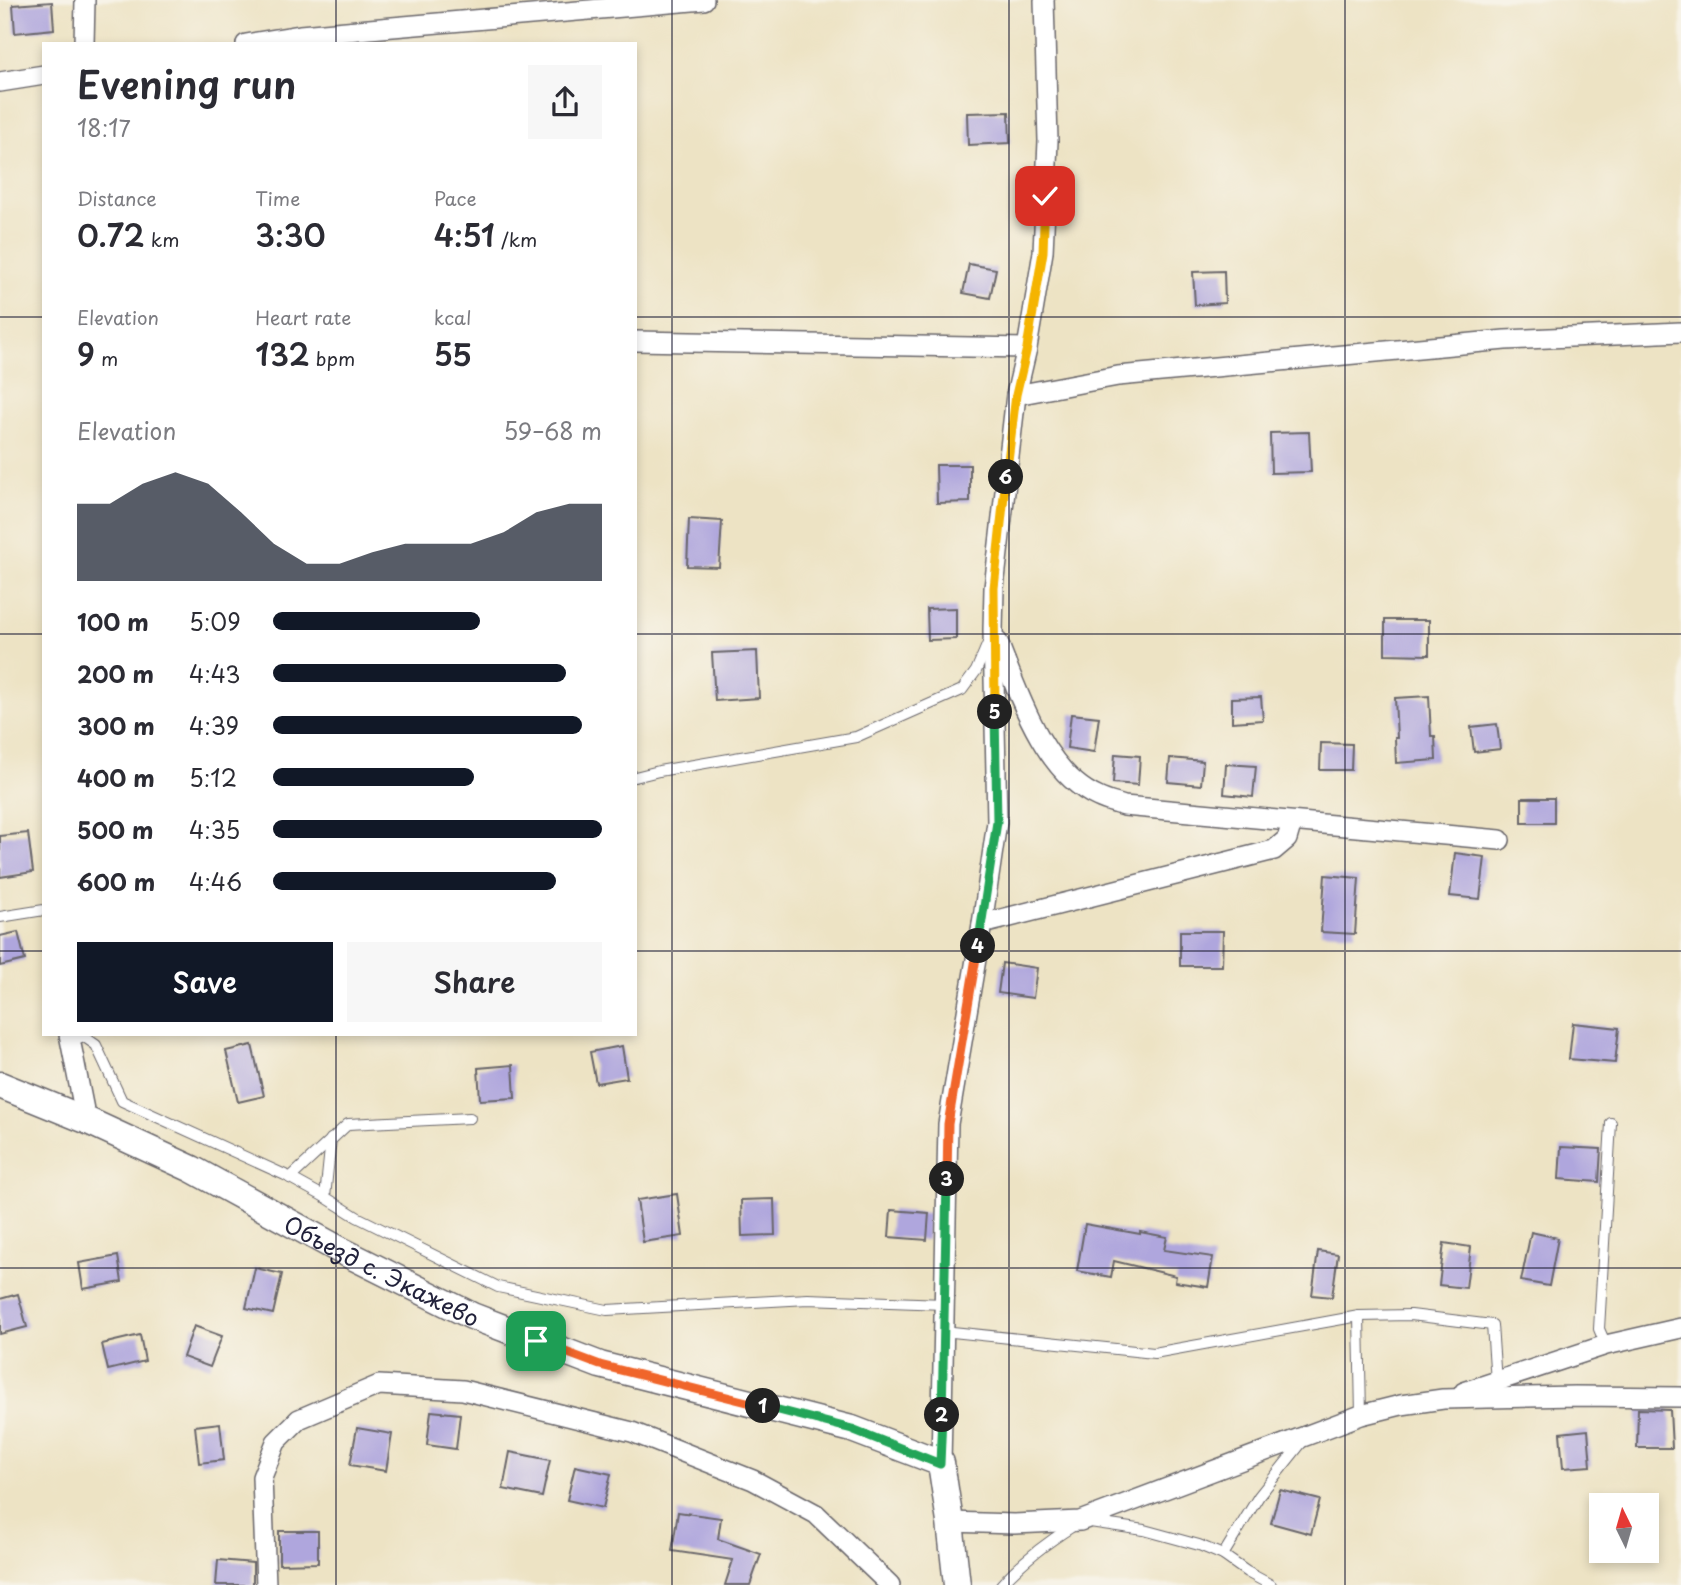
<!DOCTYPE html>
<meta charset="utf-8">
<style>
body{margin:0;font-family:"Playpen Sans",sans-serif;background:#f7f7f7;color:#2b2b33;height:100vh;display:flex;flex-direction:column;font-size:26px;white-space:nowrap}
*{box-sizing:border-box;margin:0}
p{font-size:23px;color:#7c7c81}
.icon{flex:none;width:38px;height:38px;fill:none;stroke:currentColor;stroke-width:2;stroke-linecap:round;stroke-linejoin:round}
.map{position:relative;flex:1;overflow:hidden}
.sheet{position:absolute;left:42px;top:42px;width:595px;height:994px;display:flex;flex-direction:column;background:#fff;border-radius:0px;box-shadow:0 4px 10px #0003}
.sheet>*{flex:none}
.needle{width:46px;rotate:355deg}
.controls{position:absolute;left:1589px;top:1493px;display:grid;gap:14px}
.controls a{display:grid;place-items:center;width:70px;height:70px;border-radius:0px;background:#fff;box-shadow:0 4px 10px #0003;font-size:35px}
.pin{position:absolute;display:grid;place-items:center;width:60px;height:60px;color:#fff;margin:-30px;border-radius:14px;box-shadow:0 4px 10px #0006}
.km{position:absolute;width:35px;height:35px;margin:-18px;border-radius:50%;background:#222;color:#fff;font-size:19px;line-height:35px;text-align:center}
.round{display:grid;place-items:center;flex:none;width:74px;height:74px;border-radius:0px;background:#f7f7f7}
.summary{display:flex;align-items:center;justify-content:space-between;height:119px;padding:0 35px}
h1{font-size:38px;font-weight:600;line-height:52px}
.figures{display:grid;grid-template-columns:repeat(3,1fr);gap:10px;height:119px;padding:7px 35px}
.figures div{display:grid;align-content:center}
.figures b{font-size:30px;font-weight:600}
.figures small{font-size:19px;font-weight:400}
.figures p{font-size:19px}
.chart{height:196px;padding:14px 35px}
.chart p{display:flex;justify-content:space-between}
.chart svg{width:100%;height:126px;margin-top:7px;fill:#111827;opacity:.7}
.cta{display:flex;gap:14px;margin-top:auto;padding:14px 35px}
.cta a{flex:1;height:80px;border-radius:0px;background:#111827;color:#fff;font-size:28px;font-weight:600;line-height:80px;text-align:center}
.cta a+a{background:#f7f7f7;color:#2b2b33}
ul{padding:0 35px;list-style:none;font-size:23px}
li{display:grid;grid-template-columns:112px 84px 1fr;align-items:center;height:52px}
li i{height:18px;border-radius:9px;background:#111827}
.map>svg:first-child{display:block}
</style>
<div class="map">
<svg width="1681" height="1585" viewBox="0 0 1681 1585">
<rect width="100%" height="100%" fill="#f7f3e8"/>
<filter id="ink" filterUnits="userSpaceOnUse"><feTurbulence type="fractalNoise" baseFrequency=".0143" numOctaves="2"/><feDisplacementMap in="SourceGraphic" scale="14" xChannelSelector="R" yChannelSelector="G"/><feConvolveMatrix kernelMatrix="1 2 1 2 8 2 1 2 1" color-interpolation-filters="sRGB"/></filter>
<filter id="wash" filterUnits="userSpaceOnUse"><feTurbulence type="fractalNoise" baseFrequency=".00686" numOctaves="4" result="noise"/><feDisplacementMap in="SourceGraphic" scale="28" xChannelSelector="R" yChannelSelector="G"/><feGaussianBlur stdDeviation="1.57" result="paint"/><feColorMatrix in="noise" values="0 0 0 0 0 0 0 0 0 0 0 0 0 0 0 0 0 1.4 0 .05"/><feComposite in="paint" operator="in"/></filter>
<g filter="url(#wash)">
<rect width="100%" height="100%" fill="#ede3c4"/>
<g id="blocks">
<g fill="#afa6dd">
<polygon points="52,2 54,29 15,33 13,5"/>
<polygon points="1009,112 1010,143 968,145 967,113"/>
<polygon points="969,264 996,269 990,298 963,293"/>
<polygon points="1224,271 1225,303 1195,305 1193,272"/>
<polygon points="1309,432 1311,472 1271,473 1270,433"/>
<polygon points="936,465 970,465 970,502 937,503"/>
<polygon points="689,519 722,521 719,567 687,566"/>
<polygon points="956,608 956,639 928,640 927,609"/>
<polygon points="1385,620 1429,620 1429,655 1385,654"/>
<polygon points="757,651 759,698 715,701 712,653"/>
<polygon points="1429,696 1431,736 1435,736 1436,760 1396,763 1395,738 1397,738 1395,698"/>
<polygon points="1261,697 1263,720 1232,722 1232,698"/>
<polygon points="1071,714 1099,717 1094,752 1067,748"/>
<polygon points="1497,724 1500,749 1474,752 1471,727"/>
<polygon points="1321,743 1352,744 1351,770 1320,770"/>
<polygon points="1115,754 1140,756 1138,785 1113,783"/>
<polygon points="1170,758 1203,761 1201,785 1168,782"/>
<polygon points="1226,764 1256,766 1253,797 1224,794"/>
<rect x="1522" y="798" width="32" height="25"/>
<polygon points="28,833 33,872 0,877 0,836"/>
<polygon points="1455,853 1485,857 1480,899 1450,896"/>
<polygon points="1325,875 1359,878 1355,934 1321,932"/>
<polygon points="1180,931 1223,931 1222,966 1180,966"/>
<polygon points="18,932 25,960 0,966 0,936"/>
<polygon points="1002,963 1037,968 1033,998 998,993"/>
<polygon points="1573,1023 1619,1028 1615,1063 1569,1059"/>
<polygon points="252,1045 264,1096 238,1102 226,1051"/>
<polygon points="622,1046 627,1078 596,1083 590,1052"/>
<polygon points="513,1065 515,1098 480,1100 478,1068"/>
<polygon points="1561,1147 1601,1149 1599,1182 1559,1179"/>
<polygon points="677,1194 683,1236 643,1242 637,1200"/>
<polygon points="774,1199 775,1235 742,1236 741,1200"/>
<polygon points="891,1210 929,1213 927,1240 889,1237"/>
<polygon points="1085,1224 1140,1234 1140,1232 1167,1237 1164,1250 1213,1257 1208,1287 1175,1282 1176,1276 1114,1261 1111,1277 1077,1271"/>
<polygon points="1531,1232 1558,1238 1549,1286 1521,1281"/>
<polygon points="1444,1243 1471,1247 1466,1288 1439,1285"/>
<polygon points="1318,1251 1338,1254 1332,1297 1312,1295"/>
<polygon points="118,1256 122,1282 83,1289 79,1263"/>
<polygon points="255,1268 282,1274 273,1314 246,1308"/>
<polygon points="18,1294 27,1327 0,1334 0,1299"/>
<polygon points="194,1326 222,1336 210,1367 183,1357"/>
<polygon points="140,1335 145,1361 108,1370 102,1344"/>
<polygon points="1638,1409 1670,1410 1672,1448 1637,1448"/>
<polygon points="431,1411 460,1414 456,1449 427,1445"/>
<polygon points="220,1423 224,1460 199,1463 195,1426"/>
<polygon points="357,1428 392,1434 386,1471 350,1465"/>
<polygon points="1588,1430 1591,1466 1563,1468 1560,1433"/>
<polygon points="510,1452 550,1460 542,1497 503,1489"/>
<polygon points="575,1466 611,1474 603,1508 567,1500"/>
<polygon points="1280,1490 1320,1500 1311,1534 1271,1523"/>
<polygon points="678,1512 721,1518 718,1539 761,1554 750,1585 725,1585 733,1560 672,1551"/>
<polygon points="279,1531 318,1531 318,1563 279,1564"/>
<polygon points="218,1560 253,1563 253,1585 216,1585"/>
</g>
</g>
</g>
<g filter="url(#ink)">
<use href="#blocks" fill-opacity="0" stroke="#69666b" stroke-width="2"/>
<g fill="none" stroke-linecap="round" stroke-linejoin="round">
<g stroke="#69666b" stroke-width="12">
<g id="lane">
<polyline points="635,777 659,771 856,737 962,690 976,671 988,643"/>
<polyline points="0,917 44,910"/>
<polyline points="70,1042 83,1036 96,1045 122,1101 285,1175 325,1197 357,1217 498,1287 607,1310 808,1299 944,1304"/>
<polyline points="290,1178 348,1124 470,1118"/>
<polyline points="325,1197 331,1139"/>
<polyline points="1359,1316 1361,1415"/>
<polyline points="943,1331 1154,1353 1359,1316 1411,1315 1492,1325 1496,1382"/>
<polyline points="1606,1345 1599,1329 1611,1123"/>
<polyline points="1090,1522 1144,1530 1199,1545 1223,1555 1247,1572 1271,1585"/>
<polyline points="1223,1555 1259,1496 1303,1441"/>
<path d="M1001,1585C1022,1561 1046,1543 1073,1526"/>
</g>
</g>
<g stroke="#69666b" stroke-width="22">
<g id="street">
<polyline points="84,44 85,0"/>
<polyline points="246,44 300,35 704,0"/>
<polyline points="0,82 44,75"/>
<polyline points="635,341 1027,348"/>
<polyline points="1016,395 1118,376 1505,340 1681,332"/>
<path d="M998,642C1018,693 1044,773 1098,797C1106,801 1115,803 1124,806L1500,840"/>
<polyline points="982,924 1274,850 1287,839 1292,822"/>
<polyline points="69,1034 86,1120"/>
<polyline points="1464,1392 1606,1345 1681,1328"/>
<polyline points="941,1463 948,1124 982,924 997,822 993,630 994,588 1016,395 1027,348 1043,252 1048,141 1044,0"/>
<polyline points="950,1522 1014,1524 1080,1521 1361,1415 1401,1405 1443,1399 1575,1396 1681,1397"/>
<polyline points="266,1585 262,1477 276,1442 299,1419 379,1385 463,1390 632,1432 753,1480 816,1514 890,1585"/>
</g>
</g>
<g stroke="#69666b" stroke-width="29">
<g id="secondary">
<path id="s1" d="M0,1085L86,1120L192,1169L340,1250L472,1316L600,1365L852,1429L941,1463L950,1522L957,1585"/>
</g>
</g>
<use href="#lane" stroke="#fff" stroke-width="10"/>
<use href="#street" stroke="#fff" stroke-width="19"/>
<use href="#secondary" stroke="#fff" stroke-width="26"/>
</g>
</g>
<g fill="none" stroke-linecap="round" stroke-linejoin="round" filter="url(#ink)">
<g stroke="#fff" stroke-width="14">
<polyline id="split-1" points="536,1341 600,1365 763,1406"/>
</g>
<g stroke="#fff" stroke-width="14">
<polyline id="split-2" points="763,1406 852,1429 940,1464 942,1415"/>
</g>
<g stroke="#fff" stroke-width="14">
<polyline id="split-3" points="942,1415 947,1179"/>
</g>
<g stroke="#fff" stroke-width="14">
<polyline id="split-4" points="947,1179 948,1124 978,946"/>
</g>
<g stroke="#fff" stroke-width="14">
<polyline id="split-5" points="978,946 997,822 995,712"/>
</g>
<g stroke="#fff" stroke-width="14">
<polyline id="split-6" points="995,712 994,588 1006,477"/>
</g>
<g stroke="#fff" stroke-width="14">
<polyline id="split-7" points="1006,477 1016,395 1027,348 1043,252 1045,196"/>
</g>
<use href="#split-1" stroke="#f0652b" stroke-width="9"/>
<use href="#split-2" stroke="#22a559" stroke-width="9"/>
<use href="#split-3" stroke="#22a559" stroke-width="9"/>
<use href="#split-4" stroke="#f0652b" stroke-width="9"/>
<use href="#split-5" stroke="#22a559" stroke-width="9"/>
<use href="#split-6" stroke="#f5b400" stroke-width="9"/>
<use href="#split-7" stroke="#f5b400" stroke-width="9"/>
</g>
<path fill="none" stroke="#22223b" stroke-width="2" stroke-opacity="0.55" d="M336,0V44M672,0V1585M1009,0V1585M1345,0V1585M0,317H44M635,317H1681M0,634H44M635,634H1681M0,951H44M635,951H1681M336,1034V1585M0,1268H1681"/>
<g text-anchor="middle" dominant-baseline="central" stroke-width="5" stroke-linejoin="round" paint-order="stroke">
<g font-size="23" fill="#22223b" stroke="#f7f3e8">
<text stroke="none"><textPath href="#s1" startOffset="425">Объезд с. Экажево</textPath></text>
</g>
</g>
</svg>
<div class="controls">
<a><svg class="needle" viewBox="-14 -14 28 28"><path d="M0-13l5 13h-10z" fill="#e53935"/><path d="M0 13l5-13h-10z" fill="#7c7c81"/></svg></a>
</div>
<div class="pin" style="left:536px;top:1341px;background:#1e9e55"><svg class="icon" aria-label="arrive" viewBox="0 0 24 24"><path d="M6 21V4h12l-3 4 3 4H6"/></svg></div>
<div class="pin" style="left:1045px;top:196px;background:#d93025"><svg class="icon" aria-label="check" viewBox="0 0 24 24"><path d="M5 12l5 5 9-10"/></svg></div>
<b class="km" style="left:763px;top:1406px">1</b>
<b class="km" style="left:942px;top:1415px">2</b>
<b class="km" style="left:947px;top:1179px">3</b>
<b class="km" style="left:978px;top:946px">4</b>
<b class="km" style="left:995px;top:712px">5</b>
<b class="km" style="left:1006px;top:477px">6</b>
<section class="sheet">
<div class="summary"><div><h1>Evening run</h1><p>18:17</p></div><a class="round"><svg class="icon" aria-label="share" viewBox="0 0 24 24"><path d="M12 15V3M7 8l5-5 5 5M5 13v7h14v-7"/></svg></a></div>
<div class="figures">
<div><p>Distance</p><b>0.72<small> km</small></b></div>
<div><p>Time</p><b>3:30</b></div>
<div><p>Pace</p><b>4:51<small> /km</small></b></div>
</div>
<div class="figures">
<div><p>Elevation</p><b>9<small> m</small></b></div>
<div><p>Heart rate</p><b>132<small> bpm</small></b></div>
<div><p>kcal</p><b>55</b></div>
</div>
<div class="chart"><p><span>Elevation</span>59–68 m</p>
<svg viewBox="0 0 160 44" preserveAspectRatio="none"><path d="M0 44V17L10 17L20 10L30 6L40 10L50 20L60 31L70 38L80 38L90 34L100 31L110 31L120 31L130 27L140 20L150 17L160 17V44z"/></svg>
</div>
<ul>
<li><b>100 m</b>5:09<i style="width:63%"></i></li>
<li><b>200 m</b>4:43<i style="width:89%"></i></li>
<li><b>300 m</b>4:39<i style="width:94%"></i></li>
<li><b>400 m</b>5:12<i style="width:61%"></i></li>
<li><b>500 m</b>4:35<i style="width:100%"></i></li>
<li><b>600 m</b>4:46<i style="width:86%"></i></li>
</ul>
<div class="cta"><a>Save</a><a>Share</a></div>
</section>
</div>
